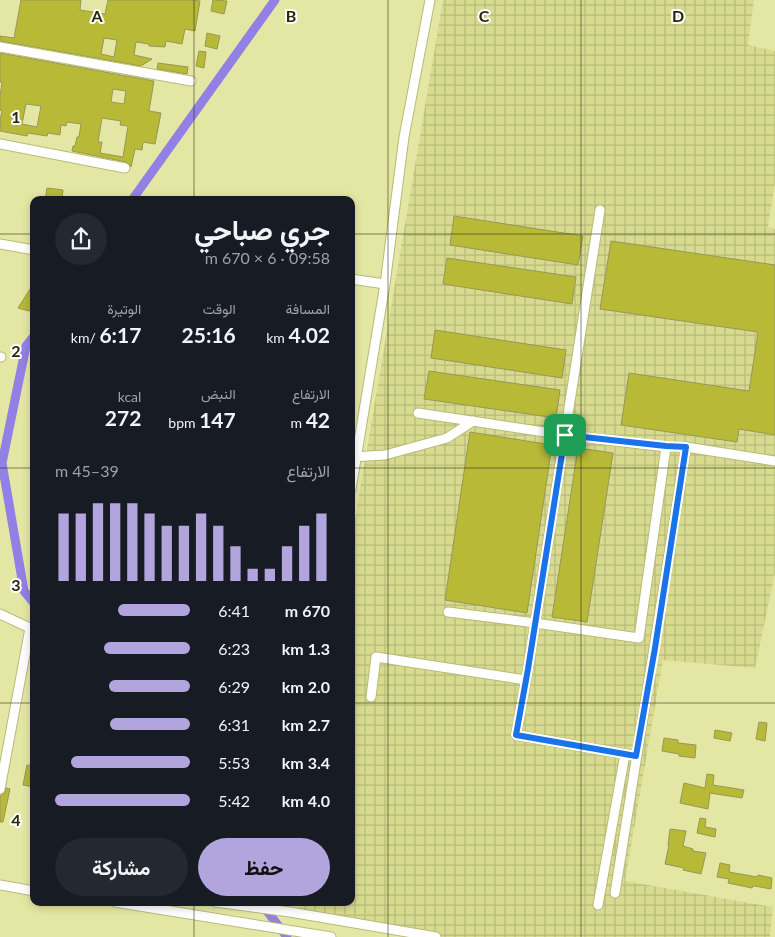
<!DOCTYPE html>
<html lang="ar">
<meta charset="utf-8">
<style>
body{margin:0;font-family:Lato,Vazirmatn,sans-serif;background:#242831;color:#f1f3f6;direction:rtl;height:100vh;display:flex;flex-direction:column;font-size:19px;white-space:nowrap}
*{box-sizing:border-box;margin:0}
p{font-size:16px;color:#9ea1a6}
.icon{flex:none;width:28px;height:28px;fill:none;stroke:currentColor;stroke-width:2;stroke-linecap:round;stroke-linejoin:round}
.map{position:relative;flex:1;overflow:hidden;direction:ltr}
.details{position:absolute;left:30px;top:196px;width:325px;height:710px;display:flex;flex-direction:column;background:#171b24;border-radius:10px;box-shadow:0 2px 8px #0003;direction:rtl}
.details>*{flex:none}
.pin{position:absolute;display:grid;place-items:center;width:42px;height:42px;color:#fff;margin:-21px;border-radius:10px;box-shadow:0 2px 8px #0006}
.round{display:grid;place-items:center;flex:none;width:52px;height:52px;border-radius:26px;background:#242831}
.overview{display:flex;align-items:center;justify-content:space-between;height:85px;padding:0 25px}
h1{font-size:28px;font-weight:700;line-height:38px}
.figures{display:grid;grid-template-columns:repeat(3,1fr);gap:8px;height:85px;padding:5px 25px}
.figures div{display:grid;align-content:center}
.figures b{font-size:21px;font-weight:700}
.figures small{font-size:14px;font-weight:400}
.figures p{font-size:14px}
.chart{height:140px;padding:10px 25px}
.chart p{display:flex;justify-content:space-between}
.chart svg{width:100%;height:90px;margin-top:5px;stroke:#b2a5dd;stroke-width:6}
.primary-button{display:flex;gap:10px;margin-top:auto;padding:10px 25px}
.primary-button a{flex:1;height:58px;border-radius:30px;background:#b2a5dd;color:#111;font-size:20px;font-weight:700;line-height:58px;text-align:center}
.primary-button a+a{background:#242831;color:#f1f3f6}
ul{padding:0 25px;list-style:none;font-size:16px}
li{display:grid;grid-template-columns:80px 60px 1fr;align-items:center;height:38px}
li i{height:12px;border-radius:6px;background:#b2a5dd}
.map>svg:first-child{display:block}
</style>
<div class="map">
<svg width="775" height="937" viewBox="0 0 775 937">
<defs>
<pattern id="industrial-grid" width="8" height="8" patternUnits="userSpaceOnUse" patternTransform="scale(1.25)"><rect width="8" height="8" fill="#d8db8f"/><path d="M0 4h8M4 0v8" fill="none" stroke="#b9bc7a"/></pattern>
</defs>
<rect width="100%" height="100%" fill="#e4e7a3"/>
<polygon fill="url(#industrial-grid)" points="443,0 754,0 748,45 775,51 775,182 768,227 775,229 775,573 755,668 663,660 625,881 773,907 770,937 442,937 296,916 299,903 351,902 351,543"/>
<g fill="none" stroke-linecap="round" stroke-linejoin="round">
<g stroke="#9380e5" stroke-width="9">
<polyline points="132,200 275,0"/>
<polyline points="34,336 26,346 2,463 24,591 34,603"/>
<polyline points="260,902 287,937"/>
</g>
</g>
<g fill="#b7b937" stroke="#969857" fill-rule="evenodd">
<path d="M21,0H81L80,10L105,14L108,0H192L200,1L195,31L185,29L182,44L166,41L165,47L149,46V44L136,42L134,55L152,59L141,66L0,41V36L14,38ZM104,38L117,40L114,57L101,54Z"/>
<polygon points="213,0 227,1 224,14 211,11"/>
<polygon points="207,33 220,36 217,49 205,46"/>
<polygon points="199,51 206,52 204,68 196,66"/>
<path d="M0,53L154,81L149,111L161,113L155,144L143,142L142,150L135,149L131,167L129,164L126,162L72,151L73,146H75L77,137H79L81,124L67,122L66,126L61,125L60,135L48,133L47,136L28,133L27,136L0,131L1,123H0V120L2,111L0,110V97L2,82H0ZM113,89L126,91L124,104L111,102ZM26,104L41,106L37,127L22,124ZM102,118L121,121L120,125L128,126L123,157L100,153L102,142H98Z"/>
<polygon points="158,63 188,67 187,74 157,69"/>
<polygon points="47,188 63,190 62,200 45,200"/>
<polygon points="454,216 583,236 578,265 450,245"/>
<polygon points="611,241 775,265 775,435 739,429 737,442 621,425 629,373 749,391 758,332 600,309"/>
<polygon points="447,258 576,277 572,304 443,284"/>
<polygon points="34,283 34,303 29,311 18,308"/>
<polygon points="435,330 566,350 562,378 431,358"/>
<polygon points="429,371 560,390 556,418 424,399"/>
<polygon points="470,432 552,445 527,613 445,600"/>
<polygon points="578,448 613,453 587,622 552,617"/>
<polygon points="759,722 767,723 765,741 756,739"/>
<polygon points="715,730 732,733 730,741 714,738"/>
<polygon points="664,738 678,740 678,743 696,745 695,758 679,756 679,754 662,751"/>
<polygon points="27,765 34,766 34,787 23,785"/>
<polygon points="707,774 714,775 713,785 744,790 742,798 710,793 708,809 680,803 684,783 705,788"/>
<polygon points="6,788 10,789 3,822 0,822 0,799 1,795 5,793"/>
<polygon points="700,818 706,819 705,827 716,829 715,837 697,833"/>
<polygon points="670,829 686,831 683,846 693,849 693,851 706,853 701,874 683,870 684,868 665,864 669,845 668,845"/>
<polygon points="720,863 730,865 729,872 757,877 758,875 772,878 771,889 754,886 753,886 752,888 728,883 729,879 717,877"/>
</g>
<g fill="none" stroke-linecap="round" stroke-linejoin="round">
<g stroke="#b8bb78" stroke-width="11">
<g id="street">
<polyline points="0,47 191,81"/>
<polyline points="0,144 125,168"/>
<polyline points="600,210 528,669 516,735 636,756"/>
<polyline points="0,244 34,250"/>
<polyline points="351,279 385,284"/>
<polyline points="0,357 1,357"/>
<polyline points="418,413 565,435 666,447 686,447 775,461"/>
<polyline points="351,457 385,455 447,438 473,421"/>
<polyline points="351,489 385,284 404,137 430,0"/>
<polyline points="448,612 535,623 639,638 666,447"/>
<polyline points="0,614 30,628 34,632"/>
<polyline points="371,697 376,657 526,680"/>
<polyline points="0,789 30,628"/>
<polyline points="0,885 34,891"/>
<polyline points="615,893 686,447"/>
<polyline points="115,902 331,937"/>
<polyline points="215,902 290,912 436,937"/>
<polyline points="598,905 625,754"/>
</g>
</g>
<use href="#street" stroke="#fff" stroke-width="9"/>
</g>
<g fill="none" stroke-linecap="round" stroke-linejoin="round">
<g stroke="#fff" stroke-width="10">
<polygon id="route" points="565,435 666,446 686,447 655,648 636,756 516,735 528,669"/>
</g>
<use href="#route" stroke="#1a73e8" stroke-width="6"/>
</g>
<path fill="none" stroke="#25260a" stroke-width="1" stroke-opacity="0.55" d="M194,0V200M388,0V937M581,0V937M0,234H34M351,234H775M0,468H34M351,468H775M0,703H34M351,703H775M194,902V937"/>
<g font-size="16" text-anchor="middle" font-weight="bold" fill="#25260a" stroke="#fff" stroke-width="4" stroke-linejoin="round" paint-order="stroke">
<text x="97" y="22">A</text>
<text x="291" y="22">B</text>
<text x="484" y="22">C</text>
<text x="678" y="22">D</text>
<text x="16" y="123">1</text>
<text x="16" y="357">2</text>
<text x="16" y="591">3</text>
<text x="16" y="826">4</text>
</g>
</svg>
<div class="pin" style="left:565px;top:435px;background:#1e9e55"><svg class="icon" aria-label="arrive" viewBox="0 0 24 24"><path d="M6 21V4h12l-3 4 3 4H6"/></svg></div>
<section class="details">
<div class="overview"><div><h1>جري صباحي</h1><p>09:58 · 6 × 670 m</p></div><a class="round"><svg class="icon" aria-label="share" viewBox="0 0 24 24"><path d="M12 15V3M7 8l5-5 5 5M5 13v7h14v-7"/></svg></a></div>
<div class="figures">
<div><p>المسافة</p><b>4.02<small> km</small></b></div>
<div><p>الوقت</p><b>25:16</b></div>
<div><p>الوتيرة</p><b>6:17<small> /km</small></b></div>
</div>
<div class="figures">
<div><p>الارتفاع</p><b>42<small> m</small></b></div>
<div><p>النبض</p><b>147<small> bpm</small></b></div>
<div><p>kcal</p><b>272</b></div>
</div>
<div class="chart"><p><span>الارتفاع</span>39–45 m</p>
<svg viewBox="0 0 160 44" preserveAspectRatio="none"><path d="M5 44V11M15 44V11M25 44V6M35 44V6M45 44V6M55 44V11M65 44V17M75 44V17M85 44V11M95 44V17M105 44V27M115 44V38M125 44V38M135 44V27M145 44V17M155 44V11"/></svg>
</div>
<ul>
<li><b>670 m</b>6:41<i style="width:53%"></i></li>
<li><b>1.3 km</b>6:23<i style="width:64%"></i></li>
<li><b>2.0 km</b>6:29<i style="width:60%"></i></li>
<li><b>2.7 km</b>6:31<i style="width:59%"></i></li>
<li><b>3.4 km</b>5:53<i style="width:88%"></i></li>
<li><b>4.0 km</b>5:42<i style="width:100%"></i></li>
</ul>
<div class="primary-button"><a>حفظ</a><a>مشاركة</a></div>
</section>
</div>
